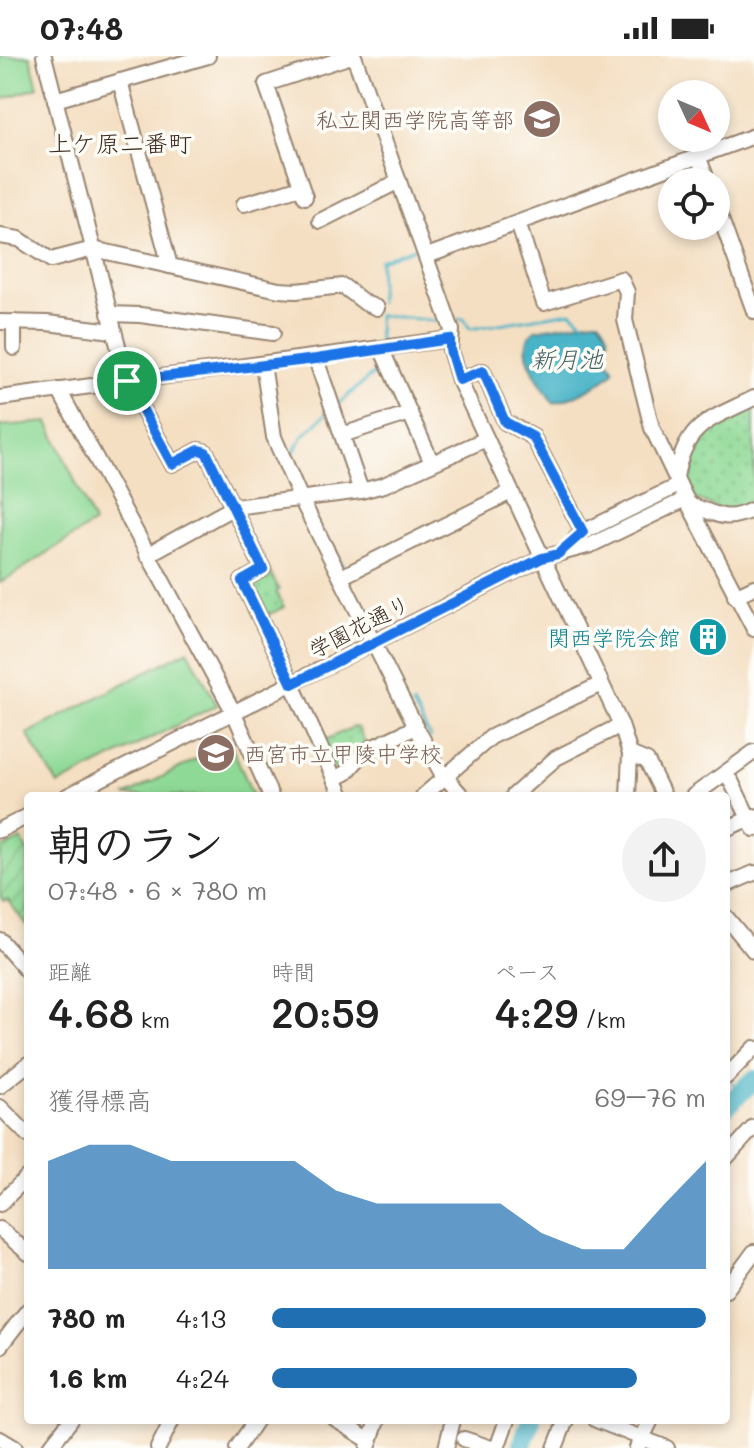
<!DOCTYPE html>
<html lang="ja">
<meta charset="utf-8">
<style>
body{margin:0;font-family:Mali,"Klee One",sans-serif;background:#f2f2f2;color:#222;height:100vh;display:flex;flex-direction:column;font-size:30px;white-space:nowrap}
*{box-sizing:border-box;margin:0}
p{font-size:26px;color:#767676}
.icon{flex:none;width:44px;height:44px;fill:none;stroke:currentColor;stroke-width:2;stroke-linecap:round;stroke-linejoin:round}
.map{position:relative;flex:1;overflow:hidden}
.panel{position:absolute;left:24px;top:736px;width:706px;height:632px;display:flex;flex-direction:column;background:#fff;border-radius:8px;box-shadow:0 4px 12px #0003}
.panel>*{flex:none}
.needle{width:52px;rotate:134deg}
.controls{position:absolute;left:658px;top:24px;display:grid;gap:16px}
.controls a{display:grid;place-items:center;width:72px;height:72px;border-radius:50%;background:#fff;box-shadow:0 4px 12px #0003;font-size:40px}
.pin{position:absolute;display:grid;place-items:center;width:68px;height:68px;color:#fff;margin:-34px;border:4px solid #fff;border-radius:50%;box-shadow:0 2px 8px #0007}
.round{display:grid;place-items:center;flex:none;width:84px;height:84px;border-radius:42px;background:#f2f2f2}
.summary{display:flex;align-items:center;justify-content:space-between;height:136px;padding:0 24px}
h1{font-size:44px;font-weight:600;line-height:60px}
.stats{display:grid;grid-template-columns:repeat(3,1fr);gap:12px;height:136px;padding:8px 24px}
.stats div{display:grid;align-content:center}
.stats b{font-size:40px;font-weight:600}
.stats small{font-size:22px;font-weight:400}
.stats p{font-size:22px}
.chart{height:224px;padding:16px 24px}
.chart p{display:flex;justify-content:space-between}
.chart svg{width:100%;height:144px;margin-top:8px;fill:#1f6fb2;opacity:.7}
ul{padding:0 24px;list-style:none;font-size:26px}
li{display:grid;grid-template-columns:128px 96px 1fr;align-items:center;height:60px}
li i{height:20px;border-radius:10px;background:#1f6fb2}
.status{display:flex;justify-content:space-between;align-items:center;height:56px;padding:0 40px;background:#fff;direction:ltr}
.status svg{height:22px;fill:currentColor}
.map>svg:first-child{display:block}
</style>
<div class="status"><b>07:48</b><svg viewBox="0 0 49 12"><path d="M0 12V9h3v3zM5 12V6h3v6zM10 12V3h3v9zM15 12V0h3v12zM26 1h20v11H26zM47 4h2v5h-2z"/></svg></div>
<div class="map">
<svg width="754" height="1392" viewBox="0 0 754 1392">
<defs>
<pattern id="grass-dots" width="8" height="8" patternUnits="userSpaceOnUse" patternTransform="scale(2)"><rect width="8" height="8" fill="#8ed995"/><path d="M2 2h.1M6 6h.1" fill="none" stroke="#7bba80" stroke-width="1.8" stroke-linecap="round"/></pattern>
<pattern id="garden-furrows" width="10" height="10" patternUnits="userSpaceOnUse" patternTransform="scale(2)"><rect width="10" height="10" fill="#8ed995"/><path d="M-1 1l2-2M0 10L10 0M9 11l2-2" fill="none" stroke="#7bba80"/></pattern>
</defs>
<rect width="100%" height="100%" fill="#fdfcf7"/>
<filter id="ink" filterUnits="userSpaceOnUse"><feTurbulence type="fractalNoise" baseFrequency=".0125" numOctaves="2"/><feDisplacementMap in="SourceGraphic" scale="16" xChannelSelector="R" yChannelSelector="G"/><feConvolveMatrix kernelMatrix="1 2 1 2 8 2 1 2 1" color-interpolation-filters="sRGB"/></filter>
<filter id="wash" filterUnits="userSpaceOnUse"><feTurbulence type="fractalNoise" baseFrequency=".006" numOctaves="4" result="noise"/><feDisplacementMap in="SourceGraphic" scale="32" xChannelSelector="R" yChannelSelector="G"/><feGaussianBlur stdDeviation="1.8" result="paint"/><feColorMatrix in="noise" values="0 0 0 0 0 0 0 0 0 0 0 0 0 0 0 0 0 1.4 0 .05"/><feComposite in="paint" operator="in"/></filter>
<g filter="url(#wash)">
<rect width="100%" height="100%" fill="#f4dfc2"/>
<g fill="url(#grass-dots)" stroke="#64825a" stroke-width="2">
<polygon points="754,348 754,448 728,456 694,443 681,417 683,407 704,373"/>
<polygon points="270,516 279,534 276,536 284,551 264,561 250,532 252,526"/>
<polygon points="353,671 358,672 367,690 336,717 323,685"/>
</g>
<polygon fill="url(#garden-furrows)" stroke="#64825a" stroke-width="2" points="21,783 28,796 28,872 8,844 4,845 0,840 0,793"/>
<g fill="#8ed995" stroke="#64825a" stroke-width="2">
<polygon points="0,0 30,0 38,31 0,44"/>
<polygon points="48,366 94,467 0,527 0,370"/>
<polygon points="188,594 217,649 58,729 27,678"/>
<polygon points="230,686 253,740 125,740"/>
</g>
<path fill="#49b4c7" stroke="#426f72" stroke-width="2" d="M594,264H599C611,277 609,284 606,300L614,314C606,327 568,344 553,347C542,329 512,292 535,274Z"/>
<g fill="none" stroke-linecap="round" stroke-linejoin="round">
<g stroke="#49b4c7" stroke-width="3">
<polyline points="379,247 380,204 415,192"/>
<polyline points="459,263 464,263 470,273 571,256 582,265"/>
<polyline points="379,285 378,259 437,265"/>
<polyline points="338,348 379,313 380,302"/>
<polyline points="300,424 292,399 303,380 329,355"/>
<polyline points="332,489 344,512"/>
<polyline points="413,649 430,681"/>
<polyline points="732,1025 739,1038"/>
</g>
<g stroke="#49b4c7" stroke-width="20">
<polyline points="726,1050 754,1024"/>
<polyline points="521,1392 531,1364"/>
</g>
</g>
</g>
<g filter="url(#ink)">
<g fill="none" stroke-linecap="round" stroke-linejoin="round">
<g stroke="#988470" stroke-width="18">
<g id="minor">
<polyline points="44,0 127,325 172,408 199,394 206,396 263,513 242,525 292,628 342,740"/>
<polyline points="354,0 452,274 450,294 459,324 621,669 630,698 628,740"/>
<polyline points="120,25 170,210"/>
<polyline points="55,44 208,0"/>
<polyline points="698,100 708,126"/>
<polyline points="305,141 266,28 351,0"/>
<polyline points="244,148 301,131"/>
<polyline points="716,149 754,255"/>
<polyline points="320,165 399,125"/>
<polyline points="518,167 544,247 621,223 627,236 625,264 652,372 686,443 754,573"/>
<polyline points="0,180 19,183 51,204 93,193 279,234 296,235 343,230 365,247 377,252"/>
<polyline points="427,200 754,80"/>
<polyline points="109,258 140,259 273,277"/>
<polyline points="0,266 47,267 113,275"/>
<polyline points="14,292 14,266"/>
<polyline points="381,292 432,407"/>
<polyline points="316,303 361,435"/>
<polyline points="263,308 274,381 301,443 416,671 441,716 462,740"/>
<polyline points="459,324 483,315 505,366 533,381 583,476"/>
<polyline points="59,334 234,657 271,740"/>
<polyline points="0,342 450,283"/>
<polyline points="342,379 410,357"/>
<path d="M676,421C686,367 710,364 754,342"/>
<path d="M691,449C719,459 725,467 754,453"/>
<polyline points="576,482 583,476 679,429"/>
<polyline points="147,499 234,451 361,435 384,429 486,383"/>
<polyline points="341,521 511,436"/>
<polyline points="735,540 754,531"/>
<polyline points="630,698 647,705 664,740"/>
<polyline points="334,723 346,717 365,695 416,671"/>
<polyline points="731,725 754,773"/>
<polyline points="67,740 542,502 591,489 686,443"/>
<polyline points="423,740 491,681 601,628"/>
<polyline points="513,740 556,702 621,669"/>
<polyline points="693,740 754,696"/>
<polyline points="726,773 754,760"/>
<polyline points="0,774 28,760"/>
<polyline points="726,829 754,817"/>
<polyline points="726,861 754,895"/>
<polyline points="0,884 28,916"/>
<polyline points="726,1021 754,992"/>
<polyline points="0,1030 28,1008"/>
<polyline points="0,1051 28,1079"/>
<polyline points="726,1102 754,1071"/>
<polyline points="0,1148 28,1120"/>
<polyline points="0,1173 28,1197"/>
<polyline points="726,1234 754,1196"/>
<polyline points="0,1290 28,1254"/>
<polyline points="336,1364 370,1385"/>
<polyline points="596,1364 667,1392"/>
<polyline points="0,1383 15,1392"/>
<polyline points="464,1383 491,1392"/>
<polyline points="49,1392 71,1364"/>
<polyline points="158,1392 172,1364"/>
<polyline points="237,1392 256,1364"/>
<polyline points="368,1392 377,1364"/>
<polyline points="446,1392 453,1364"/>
<polyline points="497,1392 507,1364"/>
<polyline points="555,1392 566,1364"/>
<polyline points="637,1392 651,1364"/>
</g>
</g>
<use href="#minor" stroke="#fff" stroke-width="14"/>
</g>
</g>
<g fill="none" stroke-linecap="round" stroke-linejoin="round" filter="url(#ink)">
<g stroke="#fff" stroke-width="16">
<polygon id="route" points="450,283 450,294 459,324 483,315 505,366 533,381 583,476 558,498 542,502 292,628 242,525 263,513 206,396 199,394 172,408 127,325 316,303"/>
</g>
<use href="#route" stroke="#1a73e8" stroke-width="10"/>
</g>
<defs>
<g id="school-disc" transform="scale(2)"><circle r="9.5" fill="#8d6e63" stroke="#fdfcf7"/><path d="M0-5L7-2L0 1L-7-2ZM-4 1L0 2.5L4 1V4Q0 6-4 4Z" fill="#fff"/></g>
<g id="building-disc" transform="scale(2)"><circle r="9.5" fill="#0f9aa8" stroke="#fdfcf7"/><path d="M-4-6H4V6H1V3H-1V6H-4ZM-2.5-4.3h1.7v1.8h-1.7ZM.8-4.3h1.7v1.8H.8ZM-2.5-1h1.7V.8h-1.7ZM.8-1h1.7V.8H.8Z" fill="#fff"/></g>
</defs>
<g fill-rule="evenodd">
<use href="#school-disc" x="542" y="63"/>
<use href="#building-disc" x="708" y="581"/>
<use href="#school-disc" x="216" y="697"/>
</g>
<g text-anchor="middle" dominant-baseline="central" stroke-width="7" stroke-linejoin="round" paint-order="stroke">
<g font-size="22" fill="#785e54" stroke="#fdfcf7" text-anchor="end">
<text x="514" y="63">私立関西学院高等部</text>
<text x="244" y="697" text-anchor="start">西宮市立甲陵中学校</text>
</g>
<g font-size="22" fill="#3b2a1e" stroke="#fdfcf7">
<text transform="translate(359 570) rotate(-27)">学園花通り</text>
</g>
<g font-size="22" fill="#0d838f" stroke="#fdfcf7" text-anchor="end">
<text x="680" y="581">関西学院会館</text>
</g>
<g font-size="24" fill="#3b2a1e" stroke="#fdfcf7">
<text x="120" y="86">上ケ原二番町</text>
</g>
<g font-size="24" font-style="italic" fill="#416162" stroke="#fdfcf7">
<text x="567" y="302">新月池</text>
</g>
</g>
</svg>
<div class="controls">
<a><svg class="needle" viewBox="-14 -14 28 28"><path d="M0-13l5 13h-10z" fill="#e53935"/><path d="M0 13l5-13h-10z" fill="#767676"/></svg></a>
<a><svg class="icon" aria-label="locate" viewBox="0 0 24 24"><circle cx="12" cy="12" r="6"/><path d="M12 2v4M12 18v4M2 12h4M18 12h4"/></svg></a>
</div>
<div class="pin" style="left:127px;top:325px;background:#1e9e55"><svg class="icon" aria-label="arrive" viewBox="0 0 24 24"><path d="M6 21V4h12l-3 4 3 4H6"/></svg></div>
<section class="panel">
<div class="summary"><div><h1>朝のラン</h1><p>07:48 · 6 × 780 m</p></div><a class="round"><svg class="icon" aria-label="share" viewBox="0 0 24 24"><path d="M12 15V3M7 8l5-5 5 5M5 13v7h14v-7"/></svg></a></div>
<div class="stats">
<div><p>距離</p><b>4.68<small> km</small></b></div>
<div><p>時間</p><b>20:59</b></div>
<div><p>ペース</p><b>4:29<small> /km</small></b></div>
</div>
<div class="chart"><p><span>獲得標高</span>69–76 m</p>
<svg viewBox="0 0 160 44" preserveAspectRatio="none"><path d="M0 44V11L10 6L20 6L30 11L40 11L50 11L60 11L70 20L80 24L90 24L100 24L110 24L120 33L130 38L140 38L150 24L160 11V44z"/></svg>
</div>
<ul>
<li><b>780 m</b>4:13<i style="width:100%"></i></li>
<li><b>1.6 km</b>4:24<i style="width:84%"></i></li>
</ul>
</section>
</div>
